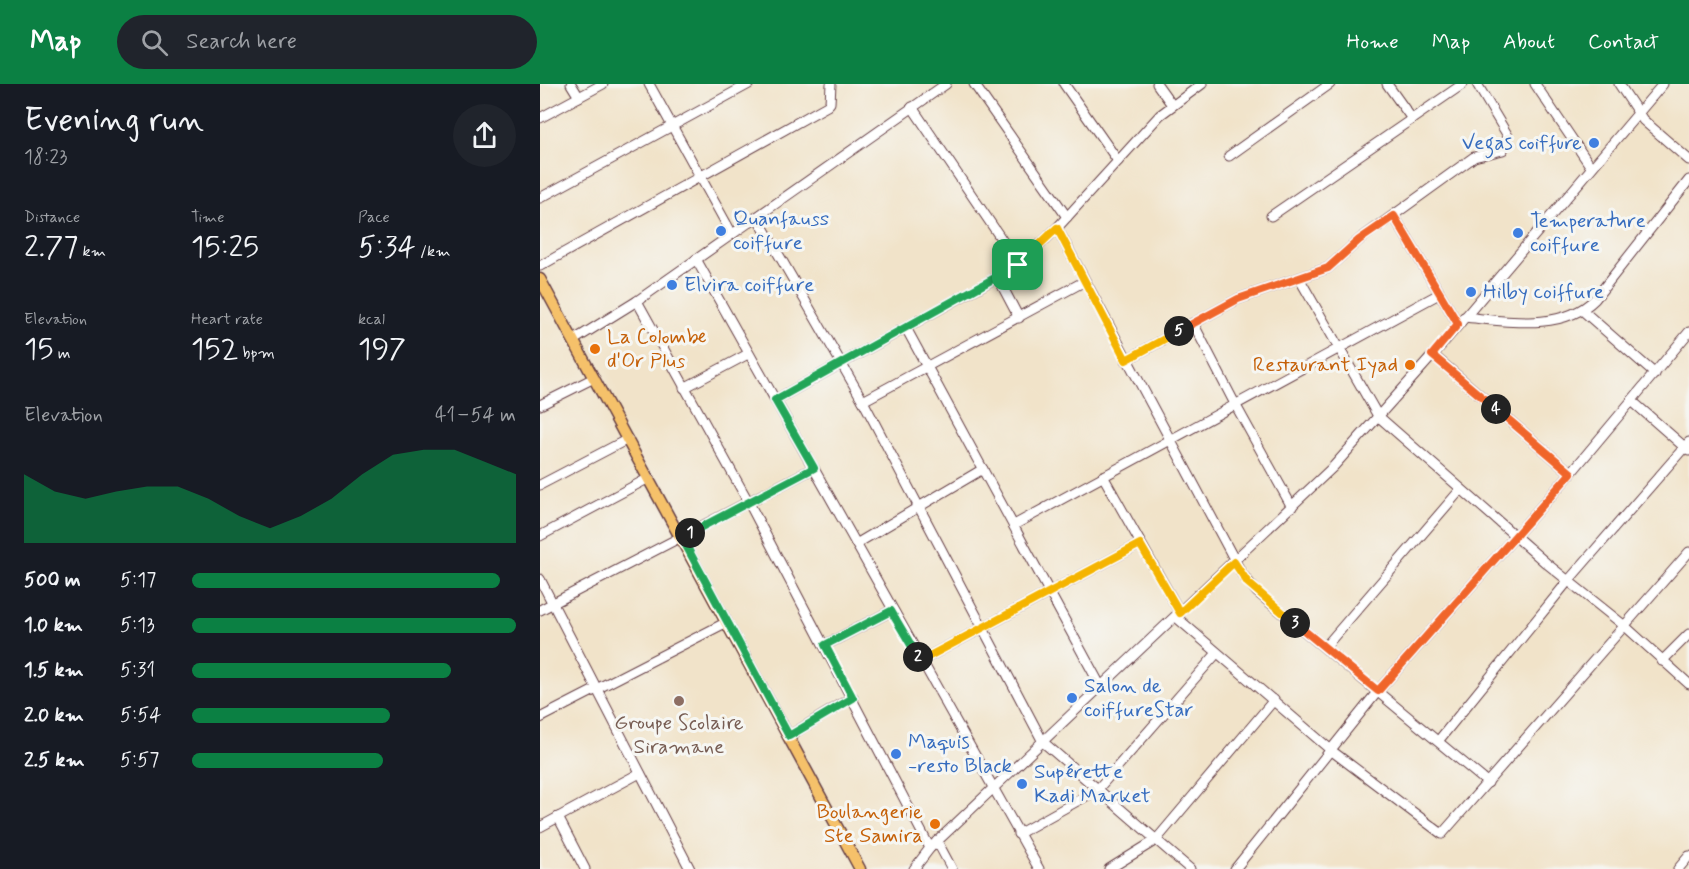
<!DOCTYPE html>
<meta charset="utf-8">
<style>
body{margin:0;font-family:Mynerve,sans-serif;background:#20242c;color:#f1f3f6;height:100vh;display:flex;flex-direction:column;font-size:22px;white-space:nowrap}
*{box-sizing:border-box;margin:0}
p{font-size:20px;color:#9ea1a6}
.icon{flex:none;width:33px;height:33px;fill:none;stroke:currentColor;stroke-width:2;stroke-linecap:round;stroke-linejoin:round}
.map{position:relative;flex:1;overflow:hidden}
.drawer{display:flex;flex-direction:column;background:#171b24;width:540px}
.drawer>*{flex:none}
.pin{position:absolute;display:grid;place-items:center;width:51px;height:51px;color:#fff;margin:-26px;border-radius:12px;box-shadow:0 3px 9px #0006}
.km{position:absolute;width:30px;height:30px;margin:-15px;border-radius:50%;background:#222;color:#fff;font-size:16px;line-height:30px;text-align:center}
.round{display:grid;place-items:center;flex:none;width:63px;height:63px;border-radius:32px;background:#20242c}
.head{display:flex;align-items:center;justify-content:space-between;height:102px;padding:0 24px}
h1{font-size:33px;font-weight:600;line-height:45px}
.figures{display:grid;grid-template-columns:repeat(3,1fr);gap:9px;height:102px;padding:6px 24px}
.figures div{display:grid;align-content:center}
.figures b{font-size:30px;font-weight:600}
.figures small{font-size:16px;font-weight:400}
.figures p{font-size:16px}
.chart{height:168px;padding:12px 24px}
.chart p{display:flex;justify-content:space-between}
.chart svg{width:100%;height:108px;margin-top:6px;fill:#0b8043;opacity:.7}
ul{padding:0 24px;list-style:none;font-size:20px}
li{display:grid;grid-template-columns:96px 72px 1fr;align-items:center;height:45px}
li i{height:15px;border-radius:8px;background:#0b8043}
header{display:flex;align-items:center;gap:36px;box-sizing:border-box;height:84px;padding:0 30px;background:#0b8043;color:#fff}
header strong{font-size:28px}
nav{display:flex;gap:33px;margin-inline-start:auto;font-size:21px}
.search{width:420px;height:54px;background:#20242c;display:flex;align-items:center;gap:15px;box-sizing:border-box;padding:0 21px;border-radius:33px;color:#9ea1a6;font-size:22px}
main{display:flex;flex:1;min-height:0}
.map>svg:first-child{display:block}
</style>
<header>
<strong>Map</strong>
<div class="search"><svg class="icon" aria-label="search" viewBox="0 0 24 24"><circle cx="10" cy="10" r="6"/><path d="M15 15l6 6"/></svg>Search here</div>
<nav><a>Home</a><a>Map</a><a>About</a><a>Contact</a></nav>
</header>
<main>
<section class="drawer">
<div class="head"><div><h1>Evening run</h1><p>18:23</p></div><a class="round"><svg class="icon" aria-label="share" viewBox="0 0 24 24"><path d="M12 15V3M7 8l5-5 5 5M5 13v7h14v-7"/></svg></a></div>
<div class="figures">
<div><p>Distance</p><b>2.77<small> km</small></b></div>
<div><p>Time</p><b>15:25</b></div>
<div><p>Pace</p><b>5:34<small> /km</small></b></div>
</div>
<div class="figures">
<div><p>Elevation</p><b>15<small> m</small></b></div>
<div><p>Heart rate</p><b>152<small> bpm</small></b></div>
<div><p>kcal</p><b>197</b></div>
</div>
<div class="chart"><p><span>Elevation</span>41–54 m</p>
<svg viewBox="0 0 160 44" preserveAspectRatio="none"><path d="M0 44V16L10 23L20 26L30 23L40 21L50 21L60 26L70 33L80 38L90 33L100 26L110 16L120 8L130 6L140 6L150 11L160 16V44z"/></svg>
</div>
<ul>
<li><b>500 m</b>5:17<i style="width:95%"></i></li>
<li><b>1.0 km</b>5:13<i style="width:100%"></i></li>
<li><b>1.5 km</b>5:31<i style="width:80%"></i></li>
<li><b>2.0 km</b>5:54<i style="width:61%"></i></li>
<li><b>2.5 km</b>5:57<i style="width:59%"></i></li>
</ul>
</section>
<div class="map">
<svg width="1149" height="785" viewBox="0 0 1149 785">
<rect width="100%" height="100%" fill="#f6f6f2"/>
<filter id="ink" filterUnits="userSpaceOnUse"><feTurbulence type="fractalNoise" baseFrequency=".0167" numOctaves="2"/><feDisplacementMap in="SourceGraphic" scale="12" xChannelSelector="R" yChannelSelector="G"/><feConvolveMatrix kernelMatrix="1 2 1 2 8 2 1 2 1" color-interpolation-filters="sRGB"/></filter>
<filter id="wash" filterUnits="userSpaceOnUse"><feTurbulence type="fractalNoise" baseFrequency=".008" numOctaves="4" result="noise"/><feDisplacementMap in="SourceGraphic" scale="24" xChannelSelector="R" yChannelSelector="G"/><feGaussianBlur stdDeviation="1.35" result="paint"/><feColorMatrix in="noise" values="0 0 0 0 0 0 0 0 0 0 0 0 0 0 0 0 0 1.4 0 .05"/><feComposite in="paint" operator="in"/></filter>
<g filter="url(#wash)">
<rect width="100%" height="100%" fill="#f1e3c9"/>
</g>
<g filter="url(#ink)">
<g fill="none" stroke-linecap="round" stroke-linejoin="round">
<g stroke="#633c43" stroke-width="11">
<g id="minor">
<polyline points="31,0 39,13"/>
<polyline points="109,0 192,150"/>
<polyline points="434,0 527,133"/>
<polyline points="524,0 578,77"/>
<polyline points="617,0 632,21"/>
<polyline points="847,0 872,35"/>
<polyline points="995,0 1051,83"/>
<polyline points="1079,0 1103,36 1149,76"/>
<polyline points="372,23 479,181"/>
<polyline points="0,34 63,0"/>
<polyline points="689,72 790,0"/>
<polyline points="0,114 209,0"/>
<polyline points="731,132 923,0"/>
<polyline points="854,132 918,240"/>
<polyline points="217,133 323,317 503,658 650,785"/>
<polyline points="517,144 702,490 717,508 948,699"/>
<polyline points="156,175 499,785"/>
<polyline points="0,182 287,22 290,19 291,0"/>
<polyline points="458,194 479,234"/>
<polyline points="759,194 838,332 1006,479 1086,543 1149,600"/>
<polyline points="97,217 209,419 390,764"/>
<polyline points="1042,226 1115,290"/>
<path d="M924,233C967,237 1022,248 1055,215L1149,96"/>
<polyline points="653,239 695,320 752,423"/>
<polyline points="366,244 561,603"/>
<polyline points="34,256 97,217 406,0"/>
<polyline points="893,271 1031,389"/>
<polyline points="586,276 698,215 788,184 819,156 934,73 963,66 968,52 937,0"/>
<polyline points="144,304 208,270"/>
<polyline points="235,316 479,181 517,144 620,31 662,0"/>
<polyline points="323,317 545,197"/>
<polyline points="1092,317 1149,367"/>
<polyline points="0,321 54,294"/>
<polyline points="563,392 640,529"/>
<polyline points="0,401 88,355"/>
<polyline points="474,441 899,210"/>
<polyline points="0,452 109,394"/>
<polyline points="316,460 443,385"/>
<polyline points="0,495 150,785"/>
<polyline points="0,526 274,384"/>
<polyline points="636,533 792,667 902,750 1149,468"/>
<polyline points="285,561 351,527"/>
<polyline points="785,563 921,405"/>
<polyline points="380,577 600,460"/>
<polyline points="1122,577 1149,550"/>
<polyline points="0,634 187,538"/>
<polyline points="249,652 313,613"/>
<polyline points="899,656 1028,497 1149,358"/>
<polyline points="18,733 45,785"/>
<polyline points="0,743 100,689"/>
<polyline points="478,750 557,706 677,569"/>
<polyline points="397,757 412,785"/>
<polyline points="374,785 390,764 793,383 893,271 1123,0"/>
<polyline points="569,785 616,756 734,616"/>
<polyline points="695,785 838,607 1031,389 1149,248"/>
<polyline points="1138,785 1149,772"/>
</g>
</g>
<g stroke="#633c43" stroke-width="13">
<polyline id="major" points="0,195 320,785"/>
</g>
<use href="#minor" stroke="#fff" stroke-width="9"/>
<use href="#major" stroke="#f5c16b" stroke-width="10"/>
</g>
</g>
<g fill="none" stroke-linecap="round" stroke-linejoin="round" filter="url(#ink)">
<g stroke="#fff" stroke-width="12">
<polyline id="split-1" points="150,449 274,384 235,316 478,181"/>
</g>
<g stroke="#fff" stroke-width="12">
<polyline id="split-2" points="150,449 142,454 249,652 313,614 285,561 351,527 378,573"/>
</g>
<g stroke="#fff" stroke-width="12">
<polyline id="split-3" points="378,573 380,577 600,460 640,529 694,478 708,499 755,539"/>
</g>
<g stroke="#fff" stroke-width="12">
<polyline id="split-4" points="755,539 838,607 1031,389 956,325"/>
</g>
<g stroke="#fff" stroke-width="12">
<polyline id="split-5" points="639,247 698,215 788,184 819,156 854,132 918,240 892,271 956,325"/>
</g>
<g stroke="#fff" stroke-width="12">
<polyline id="split-6" points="478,181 517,144 586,276 639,247"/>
</g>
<use href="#split-1" stroke="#22a559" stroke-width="8"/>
<use href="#split-2" stroke="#22a559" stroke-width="8"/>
<use href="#split-3" stroke="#f5b400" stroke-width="8"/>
<use href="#split-4" stroke="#f0652b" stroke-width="8"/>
<use href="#split-5" stroke="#f0652b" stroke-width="8"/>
<use href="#split-6" stroke="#f5b400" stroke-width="8"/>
</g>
<g fill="#3f7fe0" stroke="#f6f6f2" stroke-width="2">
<circle cx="1054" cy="59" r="6"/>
<circle cx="181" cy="147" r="6"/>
<circle cx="978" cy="149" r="6"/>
<circle cx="132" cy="201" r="6"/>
<circle cx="931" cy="208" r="6"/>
<circle cx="532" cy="614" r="6"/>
<circle cx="356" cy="670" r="6"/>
<circle cx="482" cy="700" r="6"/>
</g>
<g fill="#e8710a" stroke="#f6f6f2" stroke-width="2">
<circle cx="55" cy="265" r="6"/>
<circle cx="870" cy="281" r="6"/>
<circle cx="395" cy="740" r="6"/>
</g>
<circle fill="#8d6e63" stroke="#f6f6f2" stroke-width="2" cx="139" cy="617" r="6"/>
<g text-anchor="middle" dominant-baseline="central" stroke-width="6" stroke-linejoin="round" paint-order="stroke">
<g font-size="21" fill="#366cbe" stroke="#f6f6f2" text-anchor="start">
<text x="1042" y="59" text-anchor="end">Vegas coiffure</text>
<text x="193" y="135">Quanfauss<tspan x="193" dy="24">coiffure</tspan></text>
<text x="990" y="137">Temperature<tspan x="990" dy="24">coiffure</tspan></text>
<text x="144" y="201">Elvira coiffure</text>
<text x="943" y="208">Hilby coiffure</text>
<text x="544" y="602">Salon de<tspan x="544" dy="24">coiffureStar</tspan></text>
<text x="368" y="658">Maquis<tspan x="368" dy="24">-resto Black</tspan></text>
<text x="494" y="688">Supérette<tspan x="494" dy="24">Kadi Market</tspan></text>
</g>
<g font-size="21" fill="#c56008" stroke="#f6f6f2" text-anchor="end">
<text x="67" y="253" text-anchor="start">La Colombe<tspan x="67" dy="24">d'Or Plus</tspan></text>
<text x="858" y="281">Restaurant Iyad</text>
<text x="383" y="728">Boulangerie<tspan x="383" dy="24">Ste Samira</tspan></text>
</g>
<g font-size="21" fill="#785e54" stroke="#f6f6f2">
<text x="139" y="639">Groupe Scolaire<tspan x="139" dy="24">Siramane</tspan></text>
</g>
</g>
</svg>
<div class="pin" style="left:478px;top:181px;background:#1e9e55"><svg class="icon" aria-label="arrive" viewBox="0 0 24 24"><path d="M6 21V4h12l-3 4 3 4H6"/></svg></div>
<b class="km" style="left:150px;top:449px">1</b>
<b class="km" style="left:378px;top:573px">2</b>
<b class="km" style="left:755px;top:539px">3</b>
<b class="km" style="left:956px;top:325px">4</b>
<b class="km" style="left:639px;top:247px">5</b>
</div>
</main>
